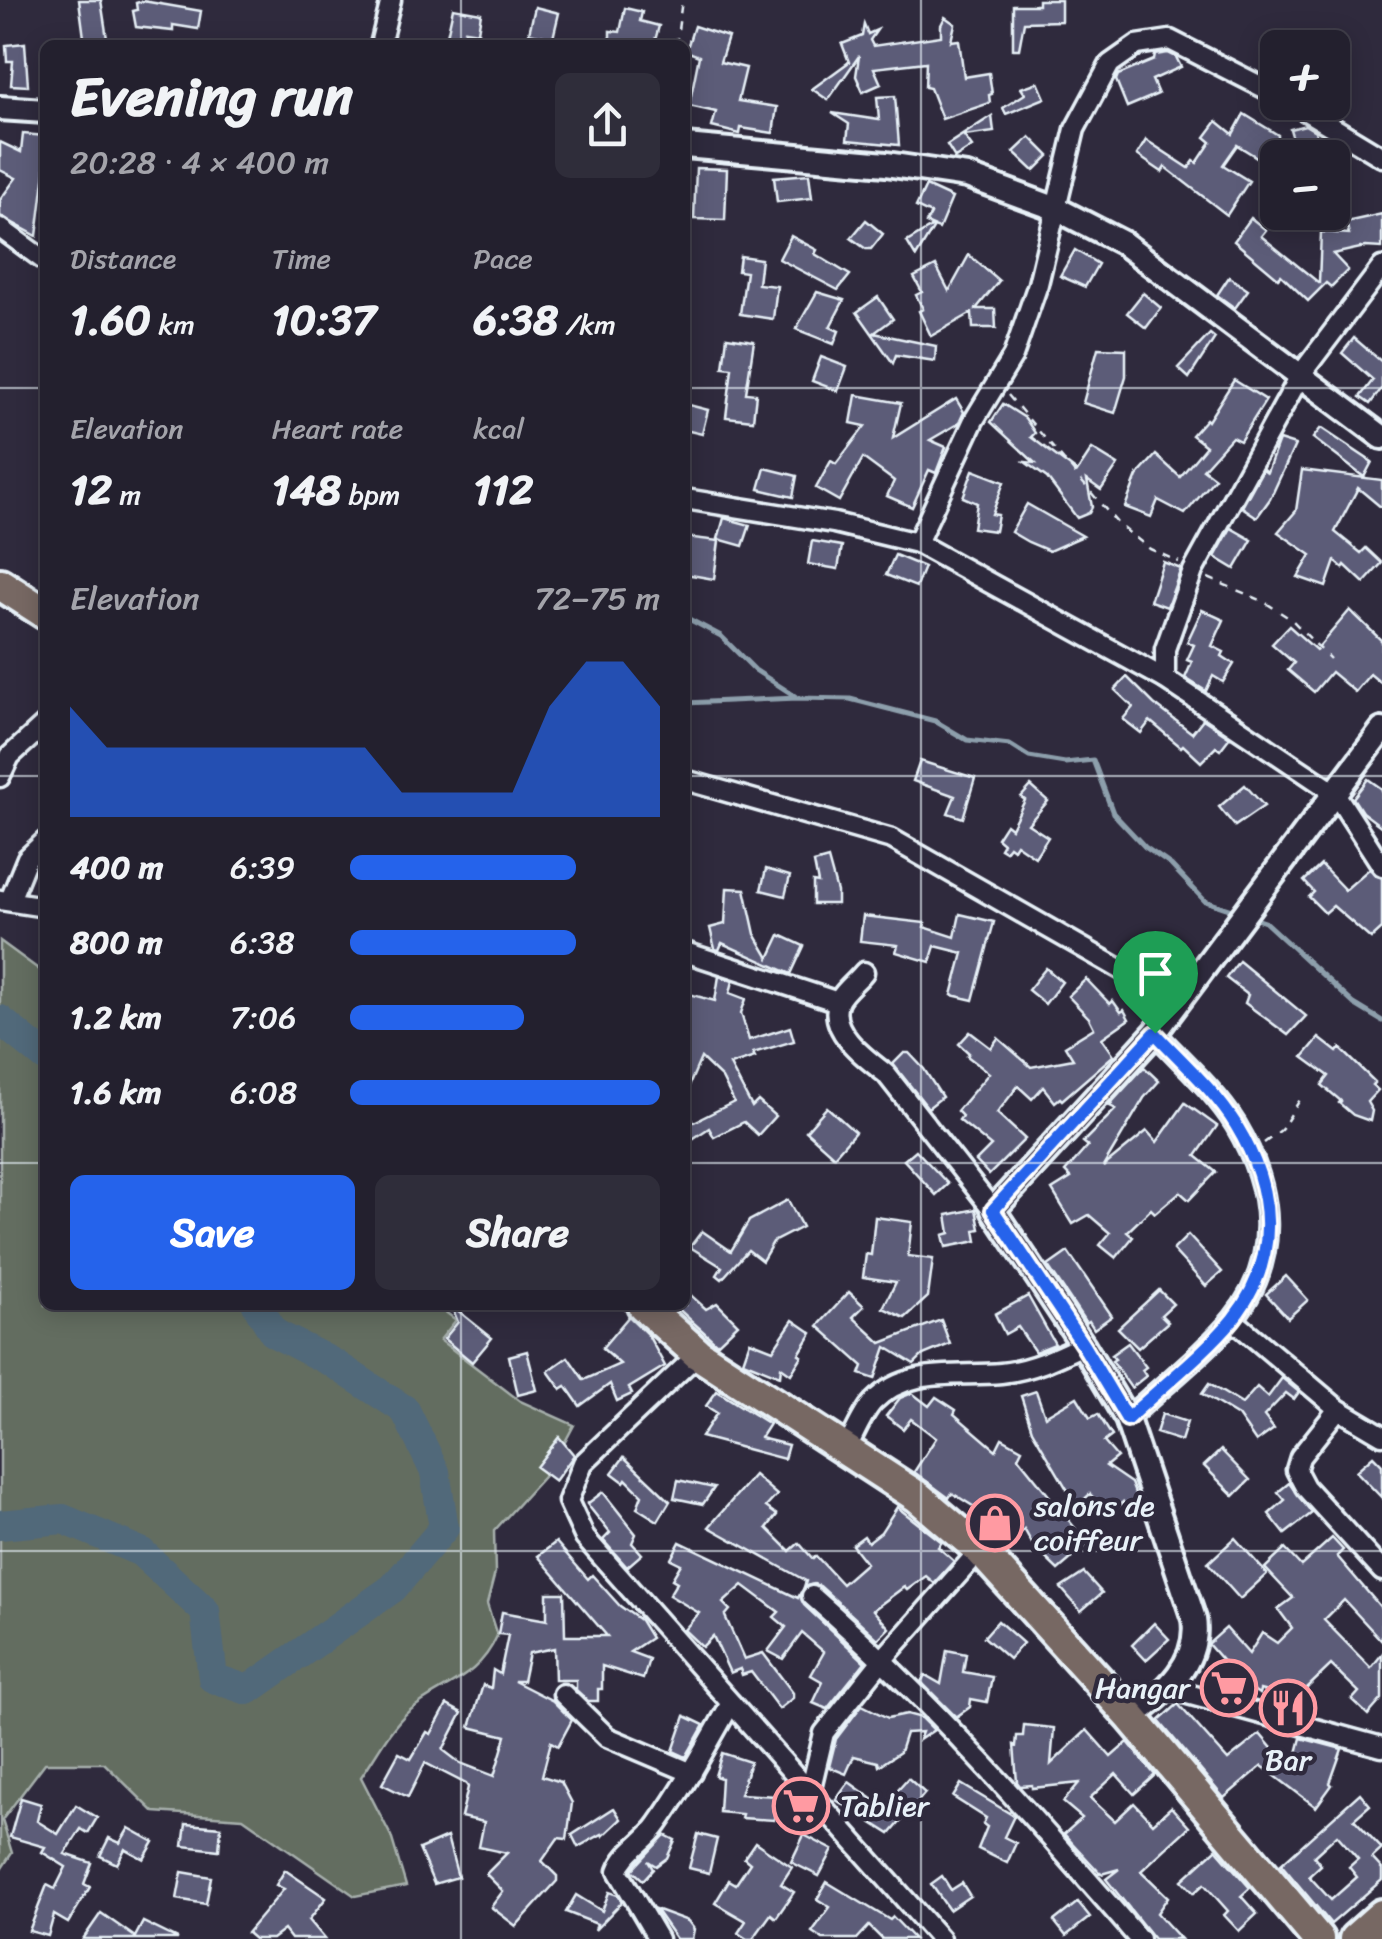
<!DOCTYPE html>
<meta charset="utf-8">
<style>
body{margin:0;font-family:Sriracha,sans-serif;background:#2f2d3a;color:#f1f3f6;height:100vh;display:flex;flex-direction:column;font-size:38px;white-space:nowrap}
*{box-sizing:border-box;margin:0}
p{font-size:32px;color:#a3a3aa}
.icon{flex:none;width:55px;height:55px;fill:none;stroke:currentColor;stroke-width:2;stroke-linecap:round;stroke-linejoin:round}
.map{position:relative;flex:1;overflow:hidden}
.side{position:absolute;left:40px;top:40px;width:650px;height:1270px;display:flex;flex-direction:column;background:#23202e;border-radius:15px;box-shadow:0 5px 25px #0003,0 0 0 2px #403e4a}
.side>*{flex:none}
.buttons{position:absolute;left:1260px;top:30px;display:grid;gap:20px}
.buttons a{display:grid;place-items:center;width:90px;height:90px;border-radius:15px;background:#23202e;box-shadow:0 5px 25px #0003,0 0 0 2px #403e4a;font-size:50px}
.pin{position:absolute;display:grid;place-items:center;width:85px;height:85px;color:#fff;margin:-102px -42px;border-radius:50% 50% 50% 0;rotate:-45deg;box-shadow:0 0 10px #0007}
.pin .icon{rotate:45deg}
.round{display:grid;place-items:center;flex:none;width:105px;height:105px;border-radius:15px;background:#2f2d3a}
.summary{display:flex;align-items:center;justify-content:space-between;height:170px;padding:0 30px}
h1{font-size:55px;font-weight:800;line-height:75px}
.stats{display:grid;grid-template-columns:repeat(3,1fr);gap:15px;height:170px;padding:10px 30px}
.stats div{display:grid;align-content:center}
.stats b{font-size:42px;font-weight:800}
.stats small{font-size:28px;font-weight:400}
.stats p{font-size:28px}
.chart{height:280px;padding:20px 30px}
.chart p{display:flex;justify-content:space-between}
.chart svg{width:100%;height:180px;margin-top:10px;fill:#2563eb;opacity:.7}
.button{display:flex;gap:20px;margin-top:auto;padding:20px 30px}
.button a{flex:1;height:115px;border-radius:15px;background:#2563eb;color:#fff;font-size:40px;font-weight:800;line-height:115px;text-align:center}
.button a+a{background:#2f2d3a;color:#f1f3f6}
ul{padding:0 30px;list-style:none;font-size:32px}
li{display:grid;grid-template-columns:160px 120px 1fr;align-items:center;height:75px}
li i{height:25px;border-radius:12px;background:#2563eb}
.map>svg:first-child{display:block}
</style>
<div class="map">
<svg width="1382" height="1939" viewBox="0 0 1382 1939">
<rect width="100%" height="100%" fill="#2f2a3d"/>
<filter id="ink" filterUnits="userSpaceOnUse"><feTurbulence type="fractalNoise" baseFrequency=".01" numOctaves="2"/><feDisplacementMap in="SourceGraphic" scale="20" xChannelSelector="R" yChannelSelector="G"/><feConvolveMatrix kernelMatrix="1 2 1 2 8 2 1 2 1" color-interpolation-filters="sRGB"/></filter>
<g filter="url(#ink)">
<path fill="#646d60" stroke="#a6afac" stroke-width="2.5" d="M0,941L45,974V1305H436L456,1320L440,1340L520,1401L574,1425L551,1468L494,1531L495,1573L487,1604L497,1636C477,1681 442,1683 408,1712C390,1728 375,1757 361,1777L391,1836L406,1886L355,1896L243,1818L154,1812L104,1763H45L2,1820L12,1853L0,1871Z"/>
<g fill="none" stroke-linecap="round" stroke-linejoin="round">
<g stroke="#8d9fac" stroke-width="5">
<polyline points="685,617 721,636 755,670 795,696"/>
<polyline points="685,703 798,698 850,699 935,721 967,740 1010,745 1029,757 1065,763 1093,760 1113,813 1145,847 1171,865 1205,901 1235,911"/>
<polyline points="1250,917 1265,922 1354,1004 1382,1021"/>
</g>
<g stroke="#51697a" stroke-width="30">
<polyline points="0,1020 45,1057"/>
<polyline points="0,1525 63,1519 141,1552 205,1611 213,1678 248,1690 393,1588 444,1528 435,1472 405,1410 333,1363 274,1333 257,1305"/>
</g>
</g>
<g fill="#5c5b78" stroke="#e8f1f8" stroke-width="2.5" fill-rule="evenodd">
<polygon points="79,0 101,0 108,45 85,45"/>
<polygon points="1038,0 1061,0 1061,21 1024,22 1019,49 1013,49 1013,5 1038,5"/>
<polygon points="143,1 201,11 198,29 173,25 173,31 136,27 133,11 137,10 136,3"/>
<polygon points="535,7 559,13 553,38 529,33"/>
<polygon points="453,8 481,13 478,32 465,30 462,45 445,45"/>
<polygon points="625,8 642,12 640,21 659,26 654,44 610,45 610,31 620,32"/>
<polygon points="945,17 955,24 951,41 959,40 964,77 989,73 992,94 989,95 990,103 942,119 930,88 925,87 926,62 874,68 881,84 863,92 856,76 859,56 828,100 812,89 849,62 842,44 862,36 864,24 868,34 877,30 870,40 873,46 941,36 941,25"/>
<polygon points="694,26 728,37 720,62 746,68 738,101 777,107 773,133 741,128 740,134 712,127 716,112 689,106 699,56 686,51"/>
<polygon points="25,43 28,86 11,85 13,61 7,61 6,45"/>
<polygon points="1168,53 1176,57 1181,67 1152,80 1158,94 1127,107 1116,80 1118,75 1154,60 1155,55"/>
<polygon points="1038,82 1045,98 1006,114 1003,108 1025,94 1021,88"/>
<polygon points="895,96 899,145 847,140 849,124 832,113 879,120 877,97"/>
<polygon points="1244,114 1278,135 1278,148 1268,164 1237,145 1223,165 1249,181 1227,215 1165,167 1162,172 1137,155 1146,140 1189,168 1194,161 1197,163 1211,142 1205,137 1217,121 1233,134"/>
<polygon points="992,116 994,132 964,136 972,147 955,158 947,145"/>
<polygon points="1305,125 1315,131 1324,158 1299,158 1290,129"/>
<polygon points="23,134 45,136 45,171 37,236 0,216 0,200 16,178 0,170 0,142 21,152"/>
<polygon points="1030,137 1049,156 1034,171 1014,152"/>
<polygon points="696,168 727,169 725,220 694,219"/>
<polygon points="809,174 812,198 777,202 774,177"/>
<polygon points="926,186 952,198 939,229 934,227 916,257 907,242 933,226 926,223 931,214 916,207"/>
<polygon points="1382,214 1382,248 1365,247 1333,254 1348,270 1331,287 1326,283 1308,301 1281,275 1278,278 1234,241 1251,218 1266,230 1261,236 1319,283 1321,232 1349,234 1346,222"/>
<polygon points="866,220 883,234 871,249 866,249 851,238"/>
<polygon points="791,236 817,250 815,254 850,275 838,290 779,259"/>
<polygon points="1075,250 1098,264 1085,287 1060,276"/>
<polygon points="969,255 999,281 976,309 995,309 996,328 973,328 972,313 931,336 919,311 923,309 916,295 922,292 914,277 936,266 949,291"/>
<polygon points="740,256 761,259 758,284 777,286 773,319 740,314 746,272 738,271"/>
<polygon points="1229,277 1248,290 1235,308 1217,295"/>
<polygon points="817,292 844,300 830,327 839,331 834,344 796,329"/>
<polygon points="1143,293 1161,308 1146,328 1127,313"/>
<polygon points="878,297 893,319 874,333 936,346 935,361 896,355 893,363 857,312"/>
<polygon points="1210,334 1215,338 1189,378 1178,368"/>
<polygon points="727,337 754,341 746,393 756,394 753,420 726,417 732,368 723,367"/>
<polygon points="1354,338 1382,362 1382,388 1370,404 1360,397 1373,380 1342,353"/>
<polygon points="1098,348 1126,349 1126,376 1115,413 1083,403"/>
<polygon points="821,357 847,367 838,391 812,381"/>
<polygon points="1234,380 1266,400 1240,441 1232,437 1203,469 1215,478 1185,514 1158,500 1151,517 1125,507 1137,476 1156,455 1180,477 1206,446 1192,435 1206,419 1208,421"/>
<polygon points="856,395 901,403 893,438 956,399 964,412 959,423 930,440 946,447 936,473 929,470 912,507 887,496 894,481 863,458 839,501 816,488 831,461 836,464 865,426 851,423"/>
<polygon points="685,404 708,410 702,434 685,430"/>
<polygon points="1003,404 1025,418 1035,433 1031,437 1077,472 1092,449 1118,465 1101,490 1087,480 1092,507 1089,513 1077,518 1047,478 1025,462 1035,463 991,422"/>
<polygon points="1321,428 1372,462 1364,477 1313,438"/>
<polygon points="1279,440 1295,445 1270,499 1257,517 1242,507 1263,469 1267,472"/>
<polygon points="765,468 797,476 793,497 759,489"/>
<polygon points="973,470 1004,482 992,514 998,515 995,531 973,528 977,503 963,497"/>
<polygon points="1302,470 1382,480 1382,508 1358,488 1335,532 1361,553 1366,548 1382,563 1364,583 1345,565 1343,568 1335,561 1326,587 1298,577 1311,555 1278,532 1296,511"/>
<polygon points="1027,504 1083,536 1049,551 1028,542 1011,532"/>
<polygon points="724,518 750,525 743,546 718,539"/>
<polygon points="1231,528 1252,540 1235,569 1215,557"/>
<polygon points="685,537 719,541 714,579 685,574"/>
<polygon points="812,541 842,546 838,569 808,564"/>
<polygon points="895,555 924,567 916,587 886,575"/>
<polygon points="1163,562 1181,569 1167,607 1150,601"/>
<polygon points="1202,610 1224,620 1212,646 1224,652 1222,656 1234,664 1223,682 1213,676 1206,691 1185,678 1192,662 1187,660 1194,645 1187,642"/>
<polygon points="1350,610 1382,641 1382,684 1370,674 1355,692 1331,672 1314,692 1288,670 1294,663 1272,644 1289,626 1316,650"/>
<polygon points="1127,677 1154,704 1192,733 1203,719 1230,737 1220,750 1216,747 1201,762 1183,745 1181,747 1150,721 1141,733 1123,719 1133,707 1115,690"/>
<polygon points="920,761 975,778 963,818 948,813 955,796 913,781"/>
<polygon points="1368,779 1382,789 1382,827 1362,812 1353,798"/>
<polygon points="1245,785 1264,806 1235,826 1219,807"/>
<polygon points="1031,786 1048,801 1028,824 1048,837 1035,857 1016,844 1013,849 1009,846 1005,851 1000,848 1003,843 997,838 1006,824 1011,828 1025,800 1021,797"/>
<polygon points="828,859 837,892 837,904 813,904 813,882 818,883 814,863"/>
<polygon points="1321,865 1345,890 1369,869 1382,878 1382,929 1371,939 1333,906 1325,913 1309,897 1314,892 1304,881"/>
<polygon points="766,869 790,876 785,896 761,890"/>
<polygon points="727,888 745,889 755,934 769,958 780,935 804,946 791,974 722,943 719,950 715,949 710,928 725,924"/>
<polygon points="960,914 994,922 973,1000 952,995 963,953 935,946 930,962 896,952 898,945 860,941 863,916 925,923 924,927 955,937"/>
<polygon points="1239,961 1306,1016 1288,1035 1245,1003 1248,995 1226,978"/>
<polygon points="1046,968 1062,982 1045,1004 1028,990"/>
<polygon points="719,976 733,981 730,993 746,999 741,1013 749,1040 790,1027 794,1041 753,1053 755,1057 730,1065 752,1107 758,1101 775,1116 758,1135 744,1122 714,1137 709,1128 685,1144 685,1109 694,1122 734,1102 722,1078 701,1058 685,1095 685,993 715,1001"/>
<polygon points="1086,979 1110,1004 1113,1001 1121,1012 1124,1010 1129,1019 1102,1038 1114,1055 1062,1100 1060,1098 1055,1102 1043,1087 1032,1099 1018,1086 997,1113 1025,1139 989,1175 976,1161 991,1146 959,1120 962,1116 957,1111 989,1073 967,1056 969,1053 959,1044 970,1032 991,1048 998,1038 1031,1067 1073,1059 1065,1046 1094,1028 1089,1018 1068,996"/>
<polygon points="1319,1038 1337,1052 1340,1048 1375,1082 1372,1085 1378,1090 1367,1102 1372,1111 1370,1121 1353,1115 1339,1103 1341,1101 1322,1085 1329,1076 1303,1057"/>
<polygon points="904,1053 909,1053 924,1069 942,1097 928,1108 893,1064"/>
<polygon points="1144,1067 1159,1081 1144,1098 1103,1167 1147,1131 1157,1142 1185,1103 1217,1126 1196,1156 1216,1172 1189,1200 1180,1192 1155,1213 1151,1209 1127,1232 1133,1237 1116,1258 1100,1245 1110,1233 1089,1215 1073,1224 1052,1190 1071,1178 1065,1172 1088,1146 1083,1142 1116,1109 1110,1106 1113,1101"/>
<polygon points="827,1107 855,1132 834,1156 806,1131"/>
<polygon points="916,1150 948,1184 936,1195 904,1160"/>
<polygon points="788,1200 802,1227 773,1242 762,1261 748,1250 722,1279 717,1275 722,1267 690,1247 702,1231 731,1251 749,1221"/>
<polygon points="976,1209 980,1229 975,1230 977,1241 946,1247 943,1235 950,1233 947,1215"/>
<polygon points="875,1217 912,1222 908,1256 933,1259 928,1297 905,1318 883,1308 896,1282 863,1277 866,1254 871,1255"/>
<polygon points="1188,1235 1222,1272 1206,1286 1173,1250"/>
<polygon points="1068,1252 1112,1316 1094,1329 1089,1321 1086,1323 1048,1266"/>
<polygon points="1286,1276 1308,1300 1288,1318 1266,1294"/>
<polygon points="685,1290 706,1309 717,1303 738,1324 717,1344 674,1305 685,1305"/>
<polygon points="1159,1290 1173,1304 1161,1315 1168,1322 1138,1348 1118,1328"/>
<polygon points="849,1292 864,1306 853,1317 881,1343 941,1320 950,1344 923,1355 914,1364 886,1347 875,1379 860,1374 863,1366 818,1326"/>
<polygon points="1028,1296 1055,1344 1035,1352 1018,1327 1005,1334 995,1314"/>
<polygon points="451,1305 492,1338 472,1362 444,1339 458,1322"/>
<polygon points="629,1316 648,1335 665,1366 629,1388 632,1394 617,1401 610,1384 580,1406 566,1386 561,1389 548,1371 568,1357 584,1380 620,1364 602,1348"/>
<polygon points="793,1320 812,1333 799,1354 802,1356 791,1374 781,1367 780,1376 743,1361 750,1341 773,1350"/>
<polygon points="1128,1343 1146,1367 1142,1370 1146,1376 1131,1388 1112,1361 1115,1359 1111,1355"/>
<polygon points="527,1351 537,1390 518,1395 509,1356"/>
<polygon points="1282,1378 1299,1392 1294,1399 1286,1393 1264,1416 1274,1429 1256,1442 1238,1416 1202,1394 1209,1384 1242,1404 1257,1387 1268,1397"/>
<polygon points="717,1391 769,1424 760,1438 788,1445 784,1459 701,1437 717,1413 706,1406"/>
<polygon points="1036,1391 1045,1416 1077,1397 1090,1418 1098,1414 1112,1436 1104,1442 1117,1457 1106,1466 1131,1483 1141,1509 1128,1514 1123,1502 1109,1515 1090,1494 1077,1506 1032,1430 1021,1396"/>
<polygon points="912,1393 929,1406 936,1397 956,1410 954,1414 996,1450 1002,1438 1022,1449 1018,1457 1079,1533 1085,1528 1092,1541 1058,1570 1034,1547 1024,1529 1009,1548 981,1526 989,1516 952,1493 949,1498 914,1472 936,1438 911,1419 903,1429 886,1416 900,1398"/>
<polygon points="1162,1414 1187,1422 1181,1441 1156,1433"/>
<polygon points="559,1437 574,1455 555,1481 536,1467"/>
<polygon points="1221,1450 1250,1480 1234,1496 1204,1466"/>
<polygon points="1373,1456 1382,1465 1382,1498 1356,1471"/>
<polygon points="624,1457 670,1501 658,1521 637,1508 642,1495 626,1479 624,1482 612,1473"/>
<polygon points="754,1475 777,1495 766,1507 777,1515 767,1528 790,1551 799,1543 813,1559 816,1556 842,1584 866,1563 852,1545 864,1536 868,1542 881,1532 897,1507 942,1542 938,1547 954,1561 934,1583 926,1576 907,1590 904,1587 873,1610 889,1628 878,1639 820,1586 814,1584 804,1587 806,1581 709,1527"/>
<polygon points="678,1480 714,1488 703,1504 674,1498"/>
<polygon points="1289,1483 1312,1513 1285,1534 1269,1514 1285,1500 1278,1492"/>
<polygon points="603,1492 636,1534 632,1543 642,1554 627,1567 603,1540 610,1533 587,1504"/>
<polygon points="1235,1538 1267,1574 1240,1599 1208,1563"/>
<polygon points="1332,1538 1343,1550 1337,1556 1382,1609 1382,1641 1344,1600 1324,1620 1371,1668 1382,1654 1382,1699 1368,1715 1352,1700 1359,1692 1331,1665 1307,1688 1302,1707 1290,1704 1291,1698 1260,1690 1259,1694 1241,1682 1208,1644 1226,1628 1249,1654 1262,1633 1277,1643 1292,1628 1278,1609 1293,1598 1265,1568 1285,1549 1301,1566"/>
<polygon points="556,1542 588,1579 592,1575 620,1606 640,1620 651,1638 630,1652 649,1659 643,1679 602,1666 602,1689 598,1689 598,1701 588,1701 576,1690 576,1680 555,1680 554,1648 529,1653 523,1681 514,1681 553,1701 572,1720 558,1746 551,1742 542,1776 561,1782 572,1803 567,1839 558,1838 542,1861 557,1876 557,1881 516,1926 491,1907 503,1891 486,1874 507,1853 479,1847 484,1822 461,1817 468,1787 466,1784 425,1763 408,1797 382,1784 399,1753 411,1759 427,1732 431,1734 447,1705 462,1713 443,1750 460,1763 494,1776 506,1736 470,1727 483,1685 491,1688 493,1670 500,1674 508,1635 498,1634 502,1612 547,1620 547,1593 564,1593 565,1636 607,1636 538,1556"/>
<polygon points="680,1542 798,1598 800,1594 804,1605 865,1662 827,1709 813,1703 823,1682 811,1675 824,1652 802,1633 783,1659 768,1651 786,1627 774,1617 779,1612 743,1585 723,1603 730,1610 725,1616 744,1659 763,1653 793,1693 793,1698 779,1709 751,1672 742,1675 740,1669 730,1673 713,1636 702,1647 684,1630 699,1613 669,1595 677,1582 672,1579 681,1564 671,1559"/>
<polygon points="1084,1573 1102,1593 1081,1611 1061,1588"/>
<polygon points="998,1621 1023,1643 1009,1659 984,1637"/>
<polygon points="1154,1623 1169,1639 1146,1660 1132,1645"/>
<polygon points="947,1650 966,1654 963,1672 992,1677 987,1702 971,1699 970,1707 956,1717 921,1682 925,1675 941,1684"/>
<polygon points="1178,1704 1228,1760 1260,1734 1292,1772 1301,1738 1342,1749 1330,1783 1332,1785 1316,1807 1262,1766 1224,1798 1159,1721"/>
<polygon points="862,1705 888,1718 907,1714 922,1718 934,1730 919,1740 922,1732 906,1733 900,1752 879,1766 878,1762 854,1756 846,1774 829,1767 836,1739"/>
<polygon points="685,1716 704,1725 686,1757 673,1751"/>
<polygon points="1024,1725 1054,1728 1051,1764 1087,1730 1111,1757 1128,1742 1155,1775 1134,1794 1116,1774 1090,1798 1115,1821 1134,1803 1153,1823 1171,1807 1189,1827 1141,1871 1168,1897 1157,1913 1181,1939 1154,1939 1106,1879 1119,1869 1101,1874 1064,1834 1082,1818 1063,1802 1079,1783 1032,1788 1032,1785 1020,1786 1017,1782 1014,1745 1016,1746 1017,1736 1023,1736"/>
<polygon points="722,1753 750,1762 740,1794 776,1796 774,1820 741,1818 742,1814 719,1812 721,1778 715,1776"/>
<polygon points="908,1778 925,1793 890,1834 836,1800 849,1782 899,1818 891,1797"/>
<polygon points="961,1784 1014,1816 1004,1837 1016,1843 1007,1863 978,1849 987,1827 983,1824 986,1818 953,1797"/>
<path d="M1360,1793L1370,1805L1354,1819L1382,1849L1372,1858L1382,1869V1880L1331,1924L1281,1864ZM1337,1835L1358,1859L1349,1867L1357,1877L1331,1900L1309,1876L1321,1865L1314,1856Z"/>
<polygon points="21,1798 41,1804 37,1821 58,1834 76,1805 97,1818 88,1833 81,1829 65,1854 92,1863 84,1884 90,1887 68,1923 54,1915 48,1936 29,1931 47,1885 55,1889 66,1867 42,1852 45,1847 10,1837"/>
<polygon points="614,1808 621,1819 603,1836 602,1834 578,1847 572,1835"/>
<polygon points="186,1824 221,1827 219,1850 183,1846"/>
<polygon points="129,1828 154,1842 144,1859 125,1849 117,1864 100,1856 109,1838 120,1843"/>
<polygon points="698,1834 717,1839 709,1873 689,1868"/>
<polygon points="665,1835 675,1840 667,1858 656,1866 648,1861 653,1869 643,1880 632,1870"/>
<polygon points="804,1835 833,1850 819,1876 791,1862"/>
<polygon points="447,1837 458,1877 434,1884 419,1849"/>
<polygon points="755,1842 792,1867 781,1884 794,1892 776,1918 771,1914 753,1939 747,1939 738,1933 746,1921 715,1903 729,1880 736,1884 750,1863 744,1858"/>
<polygon points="1216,1849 1250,1888 1241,1896 1257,1914 1239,1931 1224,1915 1228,1911 1204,1884 1194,1893 1182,1880"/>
<polygon points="285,1870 326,1898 309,1920 325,1939 291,1939 284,1930 272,1939 254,1939 247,1933 284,1889 276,1885"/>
<polygon points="182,1872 211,1877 206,1904 177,1899"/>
<polygon points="942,1876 951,1890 962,1883 970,1896 949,1910 931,1884"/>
<polygon points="827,1882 890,1920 893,1917 914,1939 882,1939 869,1926 857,1939 823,1939 812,1932 830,1907 817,1899"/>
<polygon points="609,1892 618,1895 622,1902 595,1930 597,1924 566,1912 576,1895 602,1911"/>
<polygon points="1078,1902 1090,1917 1066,1936 1054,1921"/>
<polygon points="655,1909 688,1921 694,1929 692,1939 676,1939"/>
<polygon points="101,1913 135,1937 143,1922 178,1939 83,1939"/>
</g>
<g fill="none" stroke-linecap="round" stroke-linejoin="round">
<g stroke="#e8f1f8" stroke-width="25">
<g id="minor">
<polyline points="380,45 391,0"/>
<polyline points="1291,102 1382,157"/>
<polyline points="0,228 45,261"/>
<polyline points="1382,267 1301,374 1193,571 1165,649 1165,679 1335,793 1382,866"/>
<polyline points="685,499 834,523 917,543 1165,679"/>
<polyline points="917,543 974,420 1013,356 1038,284 1075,129 1110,64 1137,45 1170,40 1278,95"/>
<polyline points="0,777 10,756 45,724"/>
<polyline points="685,780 892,839 1178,1002"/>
<polyline points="0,900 45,907"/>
<polyline points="10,900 27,858 45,841"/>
<polyline points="685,952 838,1002"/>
<path d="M864,972C857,981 841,993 838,1003C828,1032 868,1060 886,1074L993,1210"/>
<polyline points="1233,1320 1338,1409 1382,1435"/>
<polyline points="698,1354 583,1463 568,1501 585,1538 940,1939"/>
<polyline points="1338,1409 1300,1457 1296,1470 1305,1487 1382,1571"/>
<path d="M1127,1419C1159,1389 1207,1351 1233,1319C1281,1259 1274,1189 1236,1125C1215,1091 1182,1062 1155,1033"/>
<path d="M846,1450C854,1435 862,1414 873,1402C908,1366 958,1377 1001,1373C1031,1370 1056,1358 1083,1345"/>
<path d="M812,1596C931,1700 1035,1819 1139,1939"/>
<polyline points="1169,1689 1382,1747"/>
<polyline points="563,1694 607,1737 692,1773"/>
<polyline points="810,1792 824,1733 883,1659 980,1550"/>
<path d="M658,1939L618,1871C625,1851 646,1842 658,1824C685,1786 708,1744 731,1703"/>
</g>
</g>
<g stroke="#e8f1f8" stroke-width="30">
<g id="tertiary">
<polyline points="0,108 45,111"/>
<polyline points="685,146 886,164 967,176 1057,209 1123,243 1382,437"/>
<path d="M1132,1718C1163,1693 1201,1664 1194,1619L1127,1419L1083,1345L993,1210L1155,1033L1382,730"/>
</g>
</g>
<g stroke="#e8f1f8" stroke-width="38">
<g id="trunk">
<polyline points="0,584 45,613"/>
<polyline points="643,1305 698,1354 918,1497 980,1550 1132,1718 1318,1939"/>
<polyline points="1355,1939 1382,1915"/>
</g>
</g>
<g stroke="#e8f1f8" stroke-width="2.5" stroke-dasharray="8 8" stroke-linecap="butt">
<polyline points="676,45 682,0"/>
<polyline points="1008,395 1118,524 1150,549 1179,562"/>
<polyline points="1208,578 1263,601 1292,620 1330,659"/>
<polyline points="1264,1143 1281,1130 1303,1095"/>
</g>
<use href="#minor" stroke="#2f2a3d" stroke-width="18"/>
<use href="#tertiary" stroke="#2f2a3d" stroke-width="22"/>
<use href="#trunk" stroke="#776864" stroke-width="30"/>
</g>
</g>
<g fill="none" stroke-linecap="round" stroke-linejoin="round" filter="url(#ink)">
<g stroke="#fff" stroke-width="20">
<path id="route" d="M1155,1033C1182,1062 1215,1091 1236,1125C1275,1189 1281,1258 1233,1319C1207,1351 1159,1389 1127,1419L1083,1345L993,1210Z"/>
</g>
<use href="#route" stroke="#2563eb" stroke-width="12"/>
</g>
<path fill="none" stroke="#e8f1f8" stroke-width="2.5" stroke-opacity="0.55" d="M461,0V45M921,0V1939M0,388H45M685,388H1382M0,776H45M685,776H1382M0,1163H45M685,1163H1382M461,1305V1939M0,1551H1382"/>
<defs>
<g id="shop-ring" transform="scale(2.875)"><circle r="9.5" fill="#2f2a3d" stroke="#ff9aa2" stroke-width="1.5"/><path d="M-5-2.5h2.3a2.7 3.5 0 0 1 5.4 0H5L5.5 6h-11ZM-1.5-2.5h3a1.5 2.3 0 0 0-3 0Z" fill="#ff9aa2"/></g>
<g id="supermarket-ring" transform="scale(2.875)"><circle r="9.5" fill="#2f2a3d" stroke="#ff9aa2" stroke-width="1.5"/><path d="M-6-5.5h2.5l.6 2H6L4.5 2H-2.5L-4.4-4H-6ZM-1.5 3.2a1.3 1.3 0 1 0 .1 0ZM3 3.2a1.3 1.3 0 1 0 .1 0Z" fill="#ff9aa2"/></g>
<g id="restaurant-ring" transform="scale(2.875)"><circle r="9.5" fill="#2f2a3d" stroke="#ff9aa2" stroke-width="1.5"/><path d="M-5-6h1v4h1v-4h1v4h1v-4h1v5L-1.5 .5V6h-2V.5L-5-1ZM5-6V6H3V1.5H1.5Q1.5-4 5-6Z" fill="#ff9aa2"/></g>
</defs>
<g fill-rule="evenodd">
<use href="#shop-ring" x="995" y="1523"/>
<use href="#supermarket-ring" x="1229" y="1688"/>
<use href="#restaurant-ring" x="1288" y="1708"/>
<use href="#supermarket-ring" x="801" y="1806"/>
</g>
<g text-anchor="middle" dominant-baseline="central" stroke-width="9" stroke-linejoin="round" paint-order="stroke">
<g font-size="30" fill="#e8f1f8" stroke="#2f2a3d" text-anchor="start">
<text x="1034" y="1506">salons de<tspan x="1034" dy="34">coiffeur</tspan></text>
<text x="1190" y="1688" text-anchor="end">Hangar</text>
<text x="1288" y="1760" text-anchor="middle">Bar</text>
<text x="840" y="1806">Tablier</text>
</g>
</g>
</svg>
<div class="buttons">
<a>+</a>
<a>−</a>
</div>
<div class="pin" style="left:1155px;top:1033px;background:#1e9e55"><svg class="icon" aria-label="arrive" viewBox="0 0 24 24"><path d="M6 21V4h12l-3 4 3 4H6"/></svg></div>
<section class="side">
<div class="summary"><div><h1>Evening run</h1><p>20:28 · 4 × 400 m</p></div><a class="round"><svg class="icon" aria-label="share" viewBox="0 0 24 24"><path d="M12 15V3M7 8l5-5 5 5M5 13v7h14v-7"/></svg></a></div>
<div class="stats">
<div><p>Distance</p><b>1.60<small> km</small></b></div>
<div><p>Time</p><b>10:37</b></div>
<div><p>Pace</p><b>6:38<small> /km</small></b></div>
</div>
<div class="stats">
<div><p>Elevation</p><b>12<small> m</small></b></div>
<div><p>Heart rate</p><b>148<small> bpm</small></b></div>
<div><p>kcal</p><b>112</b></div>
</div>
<div class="chart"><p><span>Elevation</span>72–75 m</p>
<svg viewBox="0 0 160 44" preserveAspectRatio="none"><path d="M0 44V17L10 27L20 27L30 27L40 27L50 27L60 27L70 27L80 27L90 38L100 38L110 38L120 38L130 17L140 6L150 6L160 17V44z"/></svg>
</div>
<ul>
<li><b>400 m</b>6:39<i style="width:73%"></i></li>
<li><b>800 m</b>6:38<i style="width:73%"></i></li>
<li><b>1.2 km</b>7:06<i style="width:56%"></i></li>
<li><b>1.6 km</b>6:08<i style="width:100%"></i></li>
</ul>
<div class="button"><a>Save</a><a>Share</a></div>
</section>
</div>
